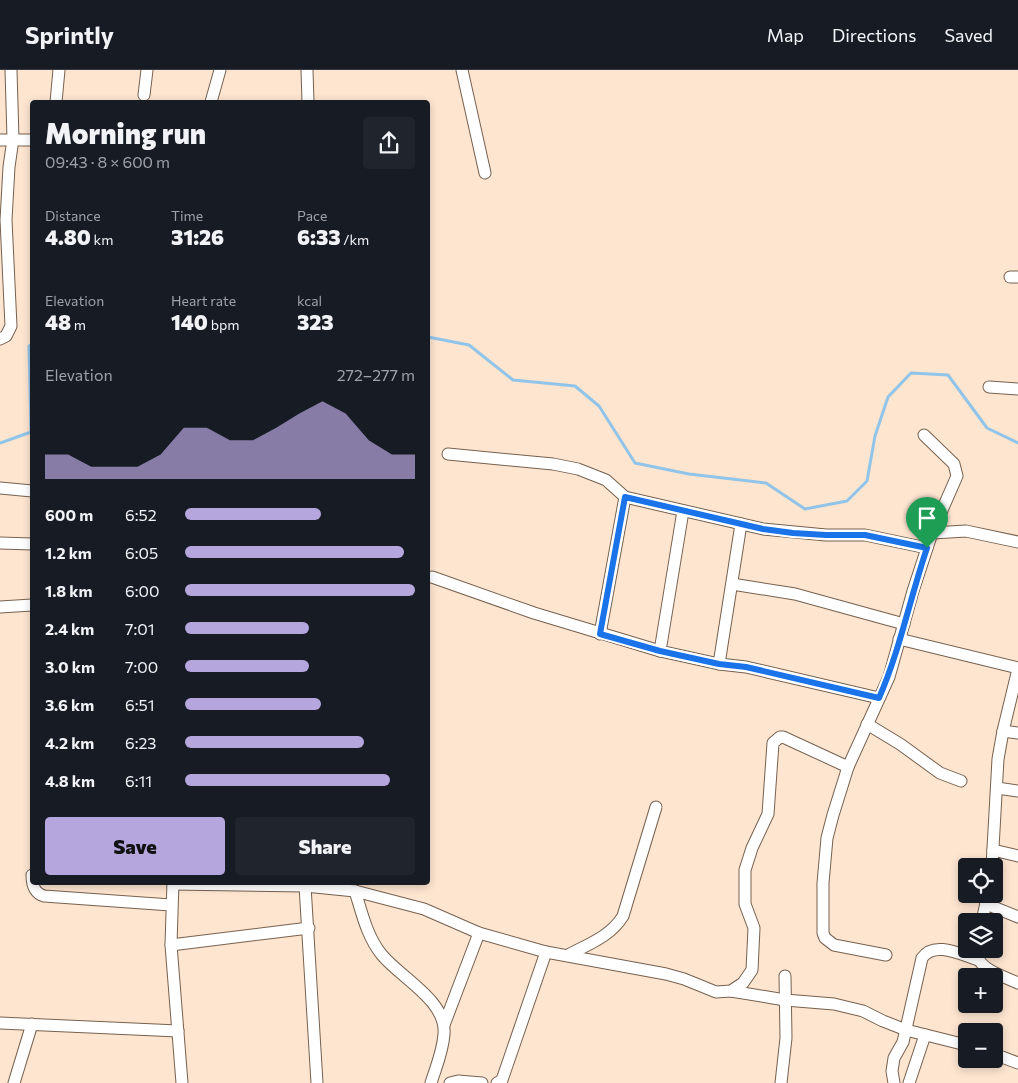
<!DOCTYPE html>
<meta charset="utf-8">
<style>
body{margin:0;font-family:Commissioner,sans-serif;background:#20242c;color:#f1f3f6;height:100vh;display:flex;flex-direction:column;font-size:19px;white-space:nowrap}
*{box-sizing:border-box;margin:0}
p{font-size:16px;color:#9ea1a6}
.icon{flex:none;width:28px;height:28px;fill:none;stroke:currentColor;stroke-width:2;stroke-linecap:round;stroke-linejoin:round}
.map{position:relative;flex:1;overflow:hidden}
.sheet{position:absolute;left:30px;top:30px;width:400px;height:785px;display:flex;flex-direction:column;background:#171b24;border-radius:5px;box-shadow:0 2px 8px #0003}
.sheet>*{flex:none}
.controls{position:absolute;left:958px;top:788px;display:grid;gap:10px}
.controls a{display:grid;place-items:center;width:45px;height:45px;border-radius:5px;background:#171b24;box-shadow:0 2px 8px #0003;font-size:25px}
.pin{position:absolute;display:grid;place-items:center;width:42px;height:42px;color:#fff;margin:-51px -21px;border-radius:50% 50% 50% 0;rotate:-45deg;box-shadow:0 0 5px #0007}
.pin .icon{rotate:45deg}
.round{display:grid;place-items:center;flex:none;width:52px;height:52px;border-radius:5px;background:#20242c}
.summary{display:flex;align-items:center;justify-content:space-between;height:85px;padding:0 15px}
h1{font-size:28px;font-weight:800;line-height:38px}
.stats{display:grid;grid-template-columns:repeat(3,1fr);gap:8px;height:85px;padding:5px 15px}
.stats div{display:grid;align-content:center}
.stats b{font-size:21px;font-weight:800}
.stats small{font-size:14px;font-weight:400}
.stats p{font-size:14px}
.chart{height:140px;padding:10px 15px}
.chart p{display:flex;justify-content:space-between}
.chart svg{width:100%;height:90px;margin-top:5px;fill:#b5a6de;opacity:.7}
.cta{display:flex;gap:10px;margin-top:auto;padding:10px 15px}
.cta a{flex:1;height:58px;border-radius:5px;background:#b5a6de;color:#111;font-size:20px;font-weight:800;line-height:58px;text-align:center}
.cta a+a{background:#20242c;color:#f1f3f6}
ul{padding:0 15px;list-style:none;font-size:16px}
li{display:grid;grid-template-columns:80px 60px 1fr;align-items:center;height:38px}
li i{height:12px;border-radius:6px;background:#b5a6de}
header{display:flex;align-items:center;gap:30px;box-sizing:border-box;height:70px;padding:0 25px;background:#171b24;border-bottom:1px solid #363941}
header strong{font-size:24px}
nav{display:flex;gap:28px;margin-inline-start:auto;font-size:18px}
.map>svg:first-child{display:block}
</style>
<header>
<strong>Sprintly</strong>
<nav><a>Map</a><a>Directions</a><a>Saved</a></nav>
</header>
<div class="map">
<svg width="1018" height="1013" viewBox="0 0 1018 1013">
<rect width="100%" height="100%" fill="#fde5d0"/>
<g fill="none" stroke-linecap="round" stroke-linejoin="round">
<g stroke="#91c4e9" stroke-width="3">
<polyline points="428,267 469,275 513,310 575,316 599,336 635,393 689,404 766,413 805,439 847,431 867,411 875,366 888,327 911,303 948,305 987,358 1018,373"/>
<polyline points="0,373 31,362 29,276 32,275"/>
</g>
<g stroke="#76614f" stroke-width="13">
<g id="minor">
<polyline points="307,0 308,32"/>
<polyline points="462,0 485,103"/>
<polyline points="144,25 147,0"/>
<polyline points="56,32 59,0"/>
<polyline points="211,32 220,0"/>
<polyline points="0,70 32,70"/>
<polyline points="1010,207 1018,207"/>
<polyline points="0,269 6,266 11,256 6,150 9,97 13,69 11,0"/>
<polyline points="989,317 1018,319"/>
<polyline points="924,365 954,394 957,406 932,463"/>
<polyline points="448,384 553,394 578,399 606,410 625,427 763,459 826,465 865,465 927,478"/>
<polyline points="0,418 32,421"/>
<polyline points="0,473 32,474"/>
<polyline points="432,507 534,543 660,581 719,594 746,597 879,628"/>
<polyline points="732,514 795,524 904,554"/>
<polyline points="0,537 32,535"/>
<polyline points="600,564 625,427"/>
<polyline points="899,569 1018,598"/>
<polyline points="660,581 683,441"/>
<polyline points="719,594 741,454"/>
<polyline points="867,654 900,674 940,703 961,711"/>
<polyline points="1003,661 1018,663"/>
<polyline points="997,718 1018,721"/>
<polyline points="993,780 1018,786"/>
<polyline points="992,796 998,689 1003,661 1018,599"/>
<path d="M32,805C32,815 34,823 44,826L171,835"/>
<polyline points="173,812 171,875 182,1013"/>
<polyline points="173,814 305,816 355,821 424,839 479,863 546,882 666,904 684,909 716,922 731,921 743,913 752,900 754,858 745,834 745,800 752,778 768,744 773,673 780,667 783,667 848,697"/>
<polyline points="305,816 317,1013"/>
<path d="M355,821C362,843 367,867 382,885C401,908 447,931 444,964C443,981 436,997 431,1013"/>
<polyline points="986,834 1018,847"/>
<polyline points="982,851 988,824"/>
<polyline points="171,875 309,858"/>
<path d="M976,879C975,899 1003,906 1018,913"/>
<path d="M568,885C589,874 611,866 623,846L656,737"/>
<polyline points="886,885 834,875 825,868 823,863 823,813 827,768 833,745 848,697 889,607 913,521 932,463 966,461 1018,472"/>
<polyline points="731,921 785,930 834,934 863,941 883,951 906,960 966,975"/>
<polyline points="0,953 178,961"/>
<polyline points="444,955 479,863"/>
<polyline points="994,984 1018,993"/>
<polyline points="14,1013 32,954"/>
<polyline points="450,1013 458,1011 482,1013"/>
<polyline points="497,1013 502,1010 546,882"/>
<polyline points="781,1013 786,968 785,906"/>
<path d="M894,1013L892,1001L894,988L903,972L922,888C934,870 962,885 979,890"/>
<polyline points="909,1013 925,965"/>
</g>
</g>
<use href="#minor" stroke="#fff" stroke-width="11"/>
</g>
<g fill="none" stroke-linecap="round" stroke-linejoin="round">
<g stroke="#fff" stroke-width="10">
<path id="route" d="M625,427L763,459L793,463L826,465H865L927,478C910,528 900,580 879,628L746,597L719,594L660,581L600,564Z"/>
</g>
<use href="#route" stroke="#1a73e8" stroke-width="6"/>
</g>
</svg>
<div class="controls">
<a><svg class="icon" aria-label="locate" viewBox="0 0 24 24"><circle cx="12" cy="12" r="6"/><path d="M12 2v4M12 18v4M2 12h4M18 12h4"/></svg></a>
<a><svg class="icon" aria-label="layers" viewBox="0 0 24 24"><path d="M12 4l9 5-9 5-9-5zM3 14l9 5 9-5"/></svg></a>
<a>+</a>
<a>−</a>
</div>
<div class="pin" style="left:927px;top:478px;background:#1e9e55"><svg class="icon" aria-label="arrive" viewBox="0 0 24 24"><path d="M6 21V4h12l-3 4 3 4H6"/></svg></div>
<section class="sheet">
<div class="summary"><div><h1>Morning run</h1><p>09:43 · 8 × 600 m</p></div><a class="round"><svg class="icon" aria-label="share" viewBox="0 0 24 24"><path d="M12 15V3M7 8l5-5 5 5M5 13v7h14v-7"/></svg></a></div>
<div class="stats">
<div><p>Distance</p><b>4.80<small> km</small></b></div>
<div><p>Time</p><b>31:26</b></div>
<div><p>Pace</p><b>6:33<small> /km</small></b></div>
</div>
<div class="stats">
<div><p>Elevation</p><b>48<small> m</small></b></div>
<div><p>Heart rate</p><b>140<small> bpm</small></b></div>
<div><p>kcal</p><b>323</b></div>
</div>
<div class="chart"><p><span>Elevation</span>272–277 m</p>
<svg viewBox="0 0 160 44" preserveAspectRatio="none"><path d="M0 44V32L10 32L20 38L30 38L40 38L50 32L60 19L70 19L80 25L90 25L100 19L110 12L120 6L130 12L140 25L150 32L160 32V44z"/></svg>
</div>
<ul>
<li><b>600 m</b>6:52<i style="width:59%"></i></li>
<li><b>1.2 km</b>6:05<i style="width:95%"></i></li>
<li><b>1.8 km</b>6:00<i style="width:100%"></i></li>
<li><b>2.4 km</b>7:01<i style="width:54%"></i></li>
<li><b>3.0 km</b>7:00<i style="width:54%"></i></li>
<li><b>3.6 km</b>6:51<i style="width:59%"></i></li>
<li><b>4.2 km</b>6:23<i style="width:78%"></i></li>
<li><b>4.8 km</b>6:11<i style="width:89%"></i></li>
</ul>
<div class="cta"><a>Save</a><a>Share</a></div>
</section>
</div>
